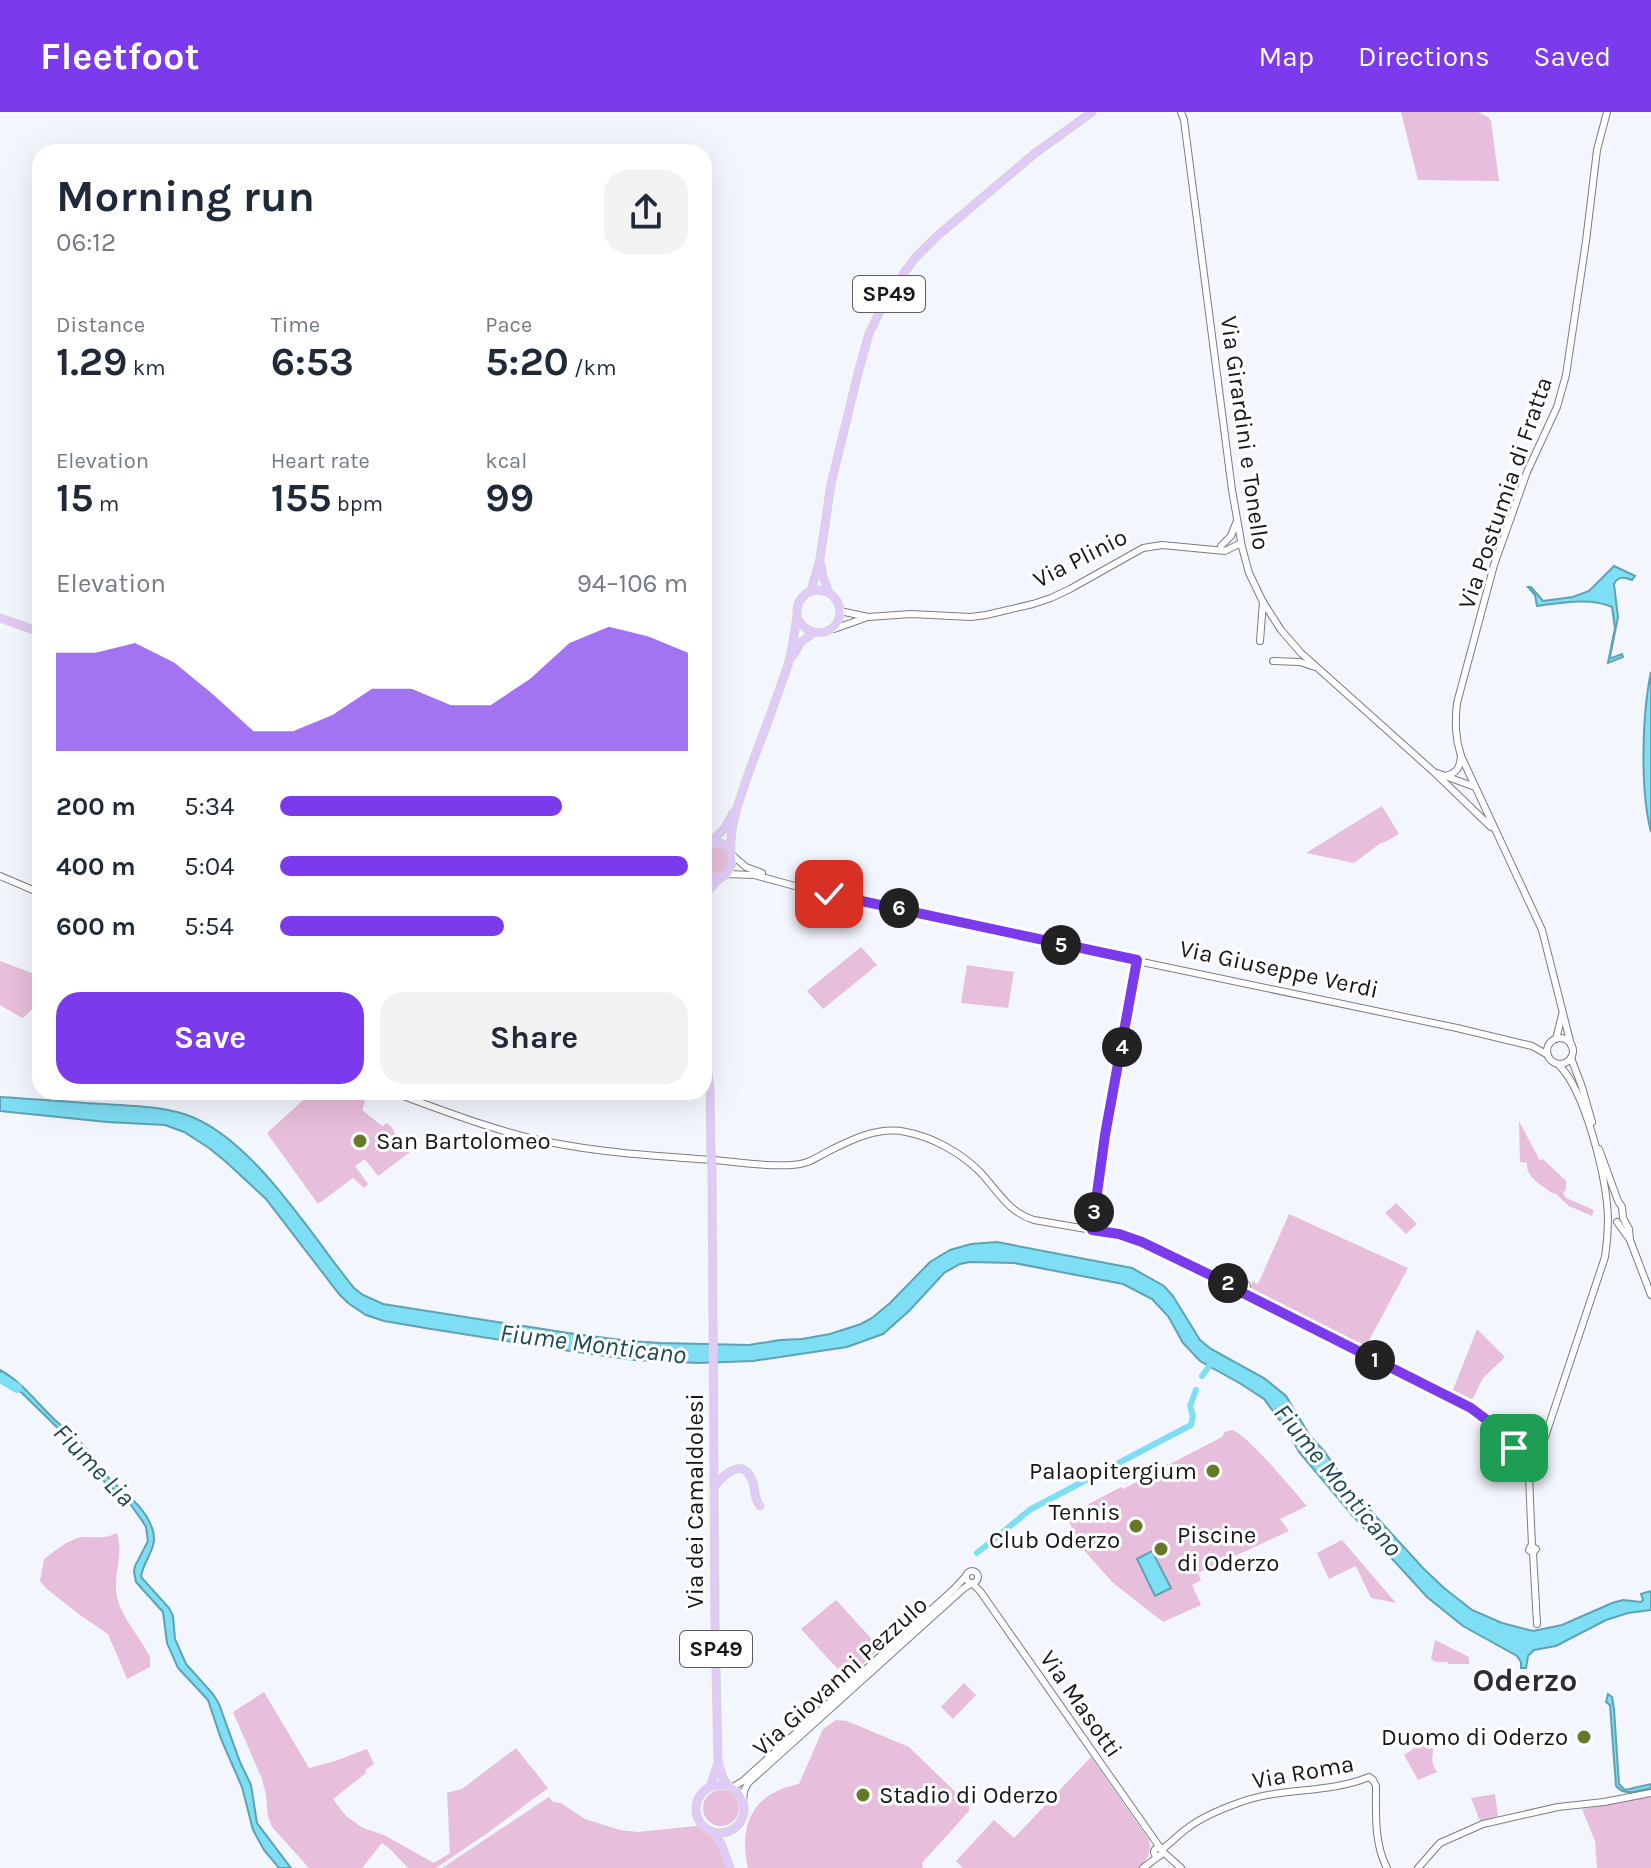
<!DOCTYPE html>
<meta charset="utf-8">
<style>
body{margin:0;font-family:Karla,sans-serif;background:#f2f2f3;color:#1f2937;height:100vh;display:flex;flex-direction:column;font-size:30px;white-space:nowrap}
*{box-sizing:border-box;margin:0}
p{font-size:26px;color:#747a83}
.icon{flex:none;width:44px;height:44px;fill:none;stroke:currentColor;stroke-width:2;stroke-linecap:round;stroke-linejoin:round}
.map{position:relative;flex:1;overflow:hidden}
.details{position:absolute;left:32px;top:32px;width:680px;height:956px;display:flex;flex-direction:column;background:#fff;border-radius:24px;box-shadow:0 8px 32px #0002}
.details>*{flex:none}
.pin{position:absolute;display:grid;place-items:center;width:68px;height:68px;color:#fff;margin:-34px;border-radius:16px;box-shadow:0 4px 12px #0006}
.km{position:absolute;width:40px;height:40px;margin:-20px;border-radius:50%;background:#222;color:#fff;font-size:22px;line-height:40px;text-align:center}
.round{display:grid;place-items:center;flex:none;width:84px;height:84px;border-radius:24px;background:#f2f2f3}
.headline{display:flex;align-items:center;justify-content:space-between;height:136px;padding:0 24px}
h1{font-size:44px;font-weight:700;line-height:60px}
.metrics{display:grid;grid-template-columns:repeat(3,1fr);gap:12px;height:136px;padding:8px 24px}
.metrics div{display:grid;align-content:center}
.metrics b{font-size:40px;font-weight:700}
.metrics small{font-size:22px;font-weight:400}
.metrics p{font-size:22px}
.chart{height:224px;padding:16px 24px}
.chart p{display:flex;justify-content:space-between}
.chart svg{width:100%;height:144px;margin-top:8px;fill:#7c3aed;opacity:.7}
.cta{display:flex;gap:16px;margin-top:auto;padding:16px 24px}
.cta a{flex:1;height:92px;border-radius:24px;background:#7c3aed;color:#fff;font-size:32px;font-weight:700;line-height:92px;text-align:center}
.cta a+a{background:#f2f2f3;color:#1f2937}
ul{padding:0 24px;list-style:none;font-size:26px}
li{display:grid;grid-template-columns:128px 96px 1fr;align-items:center;height:60px}
li i{height:20px;border-radius:10px;background:#7c3aed}
header{display:flex;align-items:center;gap:48px;box-sizing:border-box;height:112px;padding:0 40px;background:#7c3aed;color:#fff}
header strong{font-size:38px}
nav{display:flex;gap:44px;margin-inline-start:auto;font-size:28px}
.map>svg:first-child{display:block}
</style>
<header>
<strong>Fleetfoot</strong>
<nav><a>Map</a><a>Directions</a><a>Saved</a></nav>
</header>
<div class="map">
<svg width="1651" height="1756" viewBox="0 0 1651 1756">
<rect width="100%" height="100%" fill="#f4f6fd"/>
<g fill="#e7bedb">
<polygon points="1401,0 1478,0 1488,5 1491,9 1499,69 1418,68"/>
<polygon points="1382,694 1399,722 1383,731 1382,730 1354,751 1306,741"/>
<circle cx="716" cy="748" r="13"/>
<polygon points="861,835 877,853 823,897 807,879"/>
<path d="M0,849L40,864C40,879 36,899 22,906L0,893Z"/>
<polygon points="967,853 1014,860 1008,896 961,891"/>
<path d="M312,980H368L362,998L382,1014L387,1011C397,1018 398,1035 410,1040L378,1064L365,1047L355,1054L368,1072L364,1076L353,1066L318,1092L267,1021Z"/>
<path d="M1519,1009L1540,1049L1543,1047L1566,1069V1078L1563,1081L1566,1086L1594,1098L1592,1104L1569,1094L1556,1082L1552,1081C1541,1072 1526,1066 1527,1051L1520,1050Z"/>
<polygon points="1396,1091 1417,1112 1406,1122 1385,1101"/>
<polygon points="1289,1102 1408,1156 1365,1236 1254,1181 1251,1177 1252,1169 1258,1172"/>
<polygon points="1477,1217 1505,1245 1483,1266 1472,1288 1453,1278"/>
<path d="M1232,1318C1247,1322 1293,1378 1307,1394L1280,1407L1289,1419L1198,1461L1201,1468L1192,1473L1201,1493L1163,1510L1112,1470L1083,1437L1066,1404L1121,1375L1123,1377L1150,1363L1167,1352H1170L1222,1325L1225,1320Z"/>
<path d="M117,1421C124,1442 113,1463 117,1484C120,1504 141,1526 150,1545V1555L127,1567L108,1522L80,1503L47,1477L40,1469L44,1447C55,1439 71,1425 85,1425C98,1425 104,1427 117,1421Z"/>
<polygon points="1342,1428 1396,1491 1371,1486 1356,1454 1329,1467 1317,1441"/>
<polygon points="836,1488 880,1536 847,1567 801,1517"/>
<polygon points="1435,1528 1469,1545 1469,1552 1448,1552 1447,1550 1436,1550 1431,1547"/>
<polygon points="964,1571 976,1583 953,1607 941,1595"/>
<polygon points="264,1580 309,1656 335,1649 367,1637 374,1652 365,1658 366,1661 333,1687 346,1704 363,1716 384,1723 434,1751 450,1741 447,1681 462,1677 516,1636 548,1676 489,1720 436,1756 408,1756 390,1737 382,1731 362,1756 309,1756 272,1715 268,1705 266,1683 262,1667 233,1600"/>
<path d="M836,1608L847,1609L909,1635L969,1693V1699L922,1751L923,1756H748C738,1712 753,1681 799,1672L823,1617Z"/>
<path d="M1425,1629L1428,1637L1433,1636C1433,1647 1430,1649 1437,1660L1418,1668L1404,1643Z"/>
<path d="M1091,1645L1149,1728C1152,1741 1147,1748 1139,1756H963L956,1749L994,1708L1014,1726Z"/>
<circle cx="721" cy="1696" r="18"/>
<polygon points="1495,1682 1498,1704 1480,1709 1471,1686"/>
<polygon points="1651,1684 1651,1756 1597,1756 1595,1729 1582,1697"/>
<polygon points="549,1685 553,1690 561,1691 585,1707 620,1718 638,1720 696,1714 715,1721 730,1756 442,1756"/>
</g>
<g fill="#7ddef4" stroke="#5ea2b3" stroke-width="2">
<path d="M1614,454L1635,464L1632,468C1624,465 1618,464 1614,472L1618,505L1610,545L1612,546L1622,542L1623,545L1608,551L1615,516L1612,495C1590,485 1560,491 1537,494L1535,483L1528,475H1531L1543,489L1573,485L1589,479Z"/>
<path d="M1651,560V720C1640,678 1642,602 1651,560Z"/>
<path d="M0,985C35,987 70,990 104,992C131,994 158,994 184,1002C251,1023 310,1122 354,1176L363,1183L383,1192L568,1221L629,1229L661,1231L749,1233L780,1228L802,1227L830,1222L861,1212L872,1206L890,1191L930,1150L950,1138L971,1132L997,1130L1132,1156L1164,1174L1173,1184L1200,1228L1211,1237L1264,1266L1286,1284L1310,1324L1324,1339L1349,1375L1423,1456L1444,1476L1472,1498L1502,1511L1533,1519L1562,1513L1612,1491L1623,1488L1641,1490L1643,1488L1641,1482L1651,1479V1498L1628,1501L1606,1508L1556,1534L1534,1538L1528,1544L1526,1556H1521V1550L1517,1544L1463,1514L1427,1485L1353,1404L1299,1340L1287,1318L1264,1287L1241,1272L1200,1249L1183,1231L1168,1204L1152,1187L1123,1172L1014,1151L970,1150L960,1152L944,1161L909,1199L883,1222L847,1235L753,1249L698,1251L635,1248L570,1239L425,1216L384,1209L366,1203L348,1191L339,1182L266,1087L225,1049L209,1036L184,1020L165,1013L107,1010L0,999Z"/>
<path d="M0,1258C22,1270 37,1291 55,1308C67,1319 81,1329 91,1342C95,1347 97,1353 101,1358C118,1378 145,1391 153,1419C158,1437 143,1448 141,1465L169,1496L173,1504L175,1527L186,1552L213,1582L219,1592L240,1650L251,1673L257,1711L291,1756H279L264,1738L253,1718L242,1675L221,1627L208,1588L178,1556L167,1531L163,1500L136,1470L134,1459L135,1454L148,1429L146,1415L143,1410L128,1389L94,1361L89,1351L75,1333L22,1281L0,1265Z"/>
<polygon points="1152,1439 1171,1476 1155,1484 1137,1447"/>
<path d="M1608,1582L1612,1585L1614,1597L1619,1672L1625,1678L1651,1672V1676C1639,1678 1625,1685 1616,1674L1610,1593L1606,1590Z"/>
</g>
<g fill="none" stroke-linecap="round" stroke-linejoin="round">
<g stroke="#7ddef4" stroke-width="6">
<polyline points="1202,1264 1214,1248"/>
<polyline points="977,1441 1031,1397 1191,1313 1193,1304 1190,1294 1196,1278"/>
</g>
<polyline stroke="#7ddef4" stroke-width="10" points="0,1266 17,1276"/>
<g stroke="#7a7c83" stroke-width="8">
<g id="secondary">
<polyline points="1181,0 1184,8 1232,378 1242,435 1249,461 1263,490 1281,518 1301,541 1435,661 1491,715"/>
<polyline points="1221,434 1231,424 1236,411"/>
<polyline points="840,499 868,505 911,502 971,505 986,503 1033,492 1051,486 1070,477 1143,436 1162,433 1225,439 1241,431"/>
<polyline points="834,517 865,506"/>
<polyline points="1260,529 1263,490"/>
<polyline points="1273,549 1300,550 1315,555"/>
<polyline points="1437,661 1475,675"/>
<path d="M1445,664C1457,661 1460,656 1461,644"/>
<polyline points="732,743 746,755 762,761"/>
<polyline points="726,762 754,763 806,777 1061,833 1457,916 1532,934 1548,943"/>
<polyline points="0,764 40,781"/>
<circle cx="1560" cy="939" r="13"/>
<polyline points="1556,927 1562,903"/>
<path d="M1571,933L1542,818L1461,644C1455,625 1455,610 1457,591L1494,453L1527,360L1557,295L1566,263L1586,129L1597,38L1607,0"/>
<polyline points="1571,946 1582,975 1592,1010"/>
<path d="M392,980C442,998 497,1020 549,1030C603,1041 658,1044 713,1048C739,1050 765,1055 792,1053C805,1053 814,1047 825,1041C850,1028 878,1014 906,1020C933,1025 961,1041 980,1060C998,1079 1008,1100 1034,1108L1127,1124L1237,1177"/>
<polyline points="1599,1037 1618,1089 1622,1095 1623,1106 1629,1117 1630,1128 1651,1183"/>
<polyline points="1617,1110 1630,1128"/>
<polyline points="1092,1118 1105,1023 1137,848"/>
<circle cx="1242" cy="1175" r="5"/>
<polyline points="1243,1180 1471,1296 1500,1318 1525,1355"/>
<circle cx="1529" cy="1358" r="5.5"/>
<path d="M1533,1355L1537,1349L1605,1145C1607,1132 1608,1120 1608,1107C1607,1068 1586,979 1558,952"/>
<polyline points="1529,1364 1532,1434"/>
<polygon points="1531,1434 1536,1437 1533,1441 1529,1438"/>
<polyline points="1533,1441 1537,1512"/>
<circle cx="972" cy="1465" r="6"/>
<polyline points="731,1676 743,1669 954,1477 966,1464"/>
<polyline points="743,1690 744,1679 748,1671 963,1477 972,1471 980,1479 1161,1737"/>
<circle cx="1158" cy="1740" r="4"/>
<polyline points="1143,1756 1159,1744"/>
<path d="M1181,1756L1161,1738C1170,1732 1177,1724 1185,1718C1201,1705 1221,1697 1241,1690C1282,1675 1328,1682 1369,1665L1373,1668L1376,1674C1376,1701 1374,1732 1387,1756"/>
<polyline points="1418,1756 1440,1731 1483,1712 1558,1695 1604,1690 1651,1681"/>
</g>
</g>
<g stroke="#d5d5d6" stroke-width="9">
<g id="primary">
<polyline points="821,453 823,465 829,481"/>
<polyline points="811,479 820,447 831,372 858,261 869,222 887,184 915,146 936,125 1034,42 1092,0"/>
<polyline points="0,506 40,520"/>
<polyline points="792,545 801,530 813,521"/>
<polyline points="709,732 725,716 733,701"/>
<path d="M704,735C741,714 741,782 704,762"/>
<path d="M731,741C729,712 741,684 750,657C763,623 776,588 788,553C792,539 794,525 796,511C798,502 795,494 801,487C811,472 834,477 839,494C846,521 809,532 797,505"/>
<polyline points="704,783 721,765"/>
<polyline points="704,937 710,975 711,1042"/>
<polyline points="712,1054 715,1510 718,1649 722,1664 728,1674"/>
<path d="M715,1374C724,1362 743,1345 752,1368C756,1377 753,1385 760,1394"/>
<circle cx="720" cy="1697" r="24"/>
<polyline points="710,1675 718,1651"/>
<polyline points="715,1721 722,1734 730,1756"/>
</g>
</g>
<use href="#secondary" stroke="#fff" stroke-width="6"/>
<use href="#primary" stroke="#e0caf7" stroke-width="7"/>
<g stroke="#d5d5d6" stroke-width="9" stroke-linecap="butt">
<polyline id="primary-bridge" points="711,1042 712,1054"/>
</g>
<use href="#primary-bridge" stroke="#e0caf7" stroke-width="7"/>
</g>
<g fill="none" stroke-linecap="round" stroke-linejoin="round">
<g stroke="#fff" stroke-width="16">
<polyline id="route" points="829,782 1137,848 1105,1023 1092,1118 1119,1122 1142,1130 1231,1173 1239,1179 1471,1296 1500,1318 1514,1336"/>
</g>
<use href="#route" stroke="#7c3aed" stroke-width="10"/>
</g>
<g fill="#657929" stroke="#fff" stroke-width="3">
<circle cx="360" cy="1029" r="8"/>
<circle cx="1213" cy="1359" r="8"/>
<circle cx="1136" cy="1414" r="8"/>
<circle cx="1161" cy="1437" r="8"/>
<circle cx="1584" cy="1625" r="8"/>
<circle cx="863" cy="1683" r="8"/>
</g>
<g text-anchor="middle" dominant-baseline="central" stroke-width="6" stroke-linejoin="round" paint-order="stroke">
<g fill="#fff" stroke="#5d5d5f" stroke-width="2">
<rect x="853" y="164" width="72" height="36" rx="6"/>
<rect x="680" y="1519" width="72" height="36" rx="6"/>
</g>
<g font-size="22" font-weight="bold" fill="#17171a">
<text x="889" y="182">SP49</text>
<text x="716" y="1537">SP49</text>
</g>
<g font-size="24" fill="#17171a" stroke="#fff">
<text transform="translate(1245 321) rotate(82)">Via Girardini e Tonello</text>
<text transform="translate(1505 381) rotate(-71)">Via Postumia di Fratta</text>
<text transform="translate(1080 446) rotate(-27)">Via Plinio</text>
<text transform="translate(1279 857) rotate(12)">Via Giuseppe Verdi</text>
<text transform="translate(695 1389) rotate(-90)">Via dei Camaldolesi</text>
<text transform="translate(840 1564) rotate(-42)">Via Giovanni Pezzulo</text>
<text transform="translate(1081 1592) rotate(55)">Via Masotti</text>
<text transform="translate(1303 1660) rotate(-10)">Via Roma</text>
</g>
<g font-size="24" fill="#17171a" stroke="#fff" text-anchor="start">
<text x="376" y="1029">San Bartolomeo</text>
<text x="1197" y="1359" text-anchor="end">Palaopitergium</text>
<text x="1120" y="1400" text-anchor="end">Tennis<tspan x="1120" dy="28">Club Oderzo</tspan></text>
<text x="1177" y="1423">Piscine<tspan x="1177" dy="28">di Oderzo</tspan></text>
<text x="1568" y="1625" text-anchor="end">Duomo di Oderzo</text>
<text x="879" y="1683">Stadio di Oderzo</text>
</g>
<g font-size="26" font-style="italic" fill="#1c4852" stroke="#fff">
<text transform="translate(593 1232) rotate(7)">Fiume Monticano</text>
<text transform="translate(94 1353) rotate(46)">Fiume Lia</text>
<text transform="translate(1338 1368) rotate(51)">Fiume Monticano</text>
</g>
<g font-size="32" font-weight="bold" fill="#2d2e34" stroke="#fff">
<text x="1525" y="1568">Oderzo</text>
</g>
</g>
</svg>
<div class="pin" style="left:1514px;top:1336px;background:#1e9e55"><svg class="icon" aria-label="arrive" viewBox="0 0 24 24"><path d="M6 21V4h12l-3 4 3 4H6"/></svg></div>
<div class="pin" style="left:829px;top:782px;background:#d93025"><svg class="icon" aria-label="check" viewBox="0 0 24 24"><path d="M5 12l5 5 9-10"/></svg></div>
<b class="km" style="left:1375px;top:1248px">1</b>
<b class="km" style="left:1228px;top:1171px">2</b>
<b class="km" style="left:1094px;top:1100px">3</b>
<b class="km" style="left:1122px;top:935px">4</b>
<b class="km" style="left:1061px;top:833px">5</b>
<b class="km" style="left:899px;top:796px">6</b>
<section class="details">
<div class="headline"><div><h1>Morning run</h1><p>06:12</p></div><a class="round"><svg class="icon" aria-label="share" viewBox="0 0 24 24"><path d="M12 15V3M7 8l5-5 5 5M5 13v7h14v-7"/></svg></a></div>
<div class="metrics">
<div><p>Distance</p><b>1.29<small> km</small></b></div>
<div><p>Time</p><b>6:53</b></div>
<div><p>Pace</p><b>5:20<small> /km</small></b></div>
</div>
<div class="metrics">
<div><p>Elevation</p><b>15<small> m</small></b></div>
<div><p>Heart rate</p><b>155<small> bpm</small></b></div>
<div><p>kcal</p><b>99</b></div>
</div>
<div class="chart"><p><span>Elevation</span>94–106 m</p>
<svg viewBox="0 0 160 44" preserveAspectRatio="none"><path d="M0 44V14L10 14L20 11L30 17L40 27L50 38L60 38L70 33L80 25L90 25L100 30L110 30L120 22L130 11L140 6L150 9L160 14V44z"/></svg>
</div>
<ul>
<li><b>200 m</b>5:34<i style="width:69%"></i></li>
<li><b>400 m</b>5:04<i style="width:100%"></i></li>
<li><b>600 m</b>5:54<i style="width:55%"></i></li>
</ul>
<div class="cta"><a>Save</a><a>Share</a></div>
</section>
</div>
